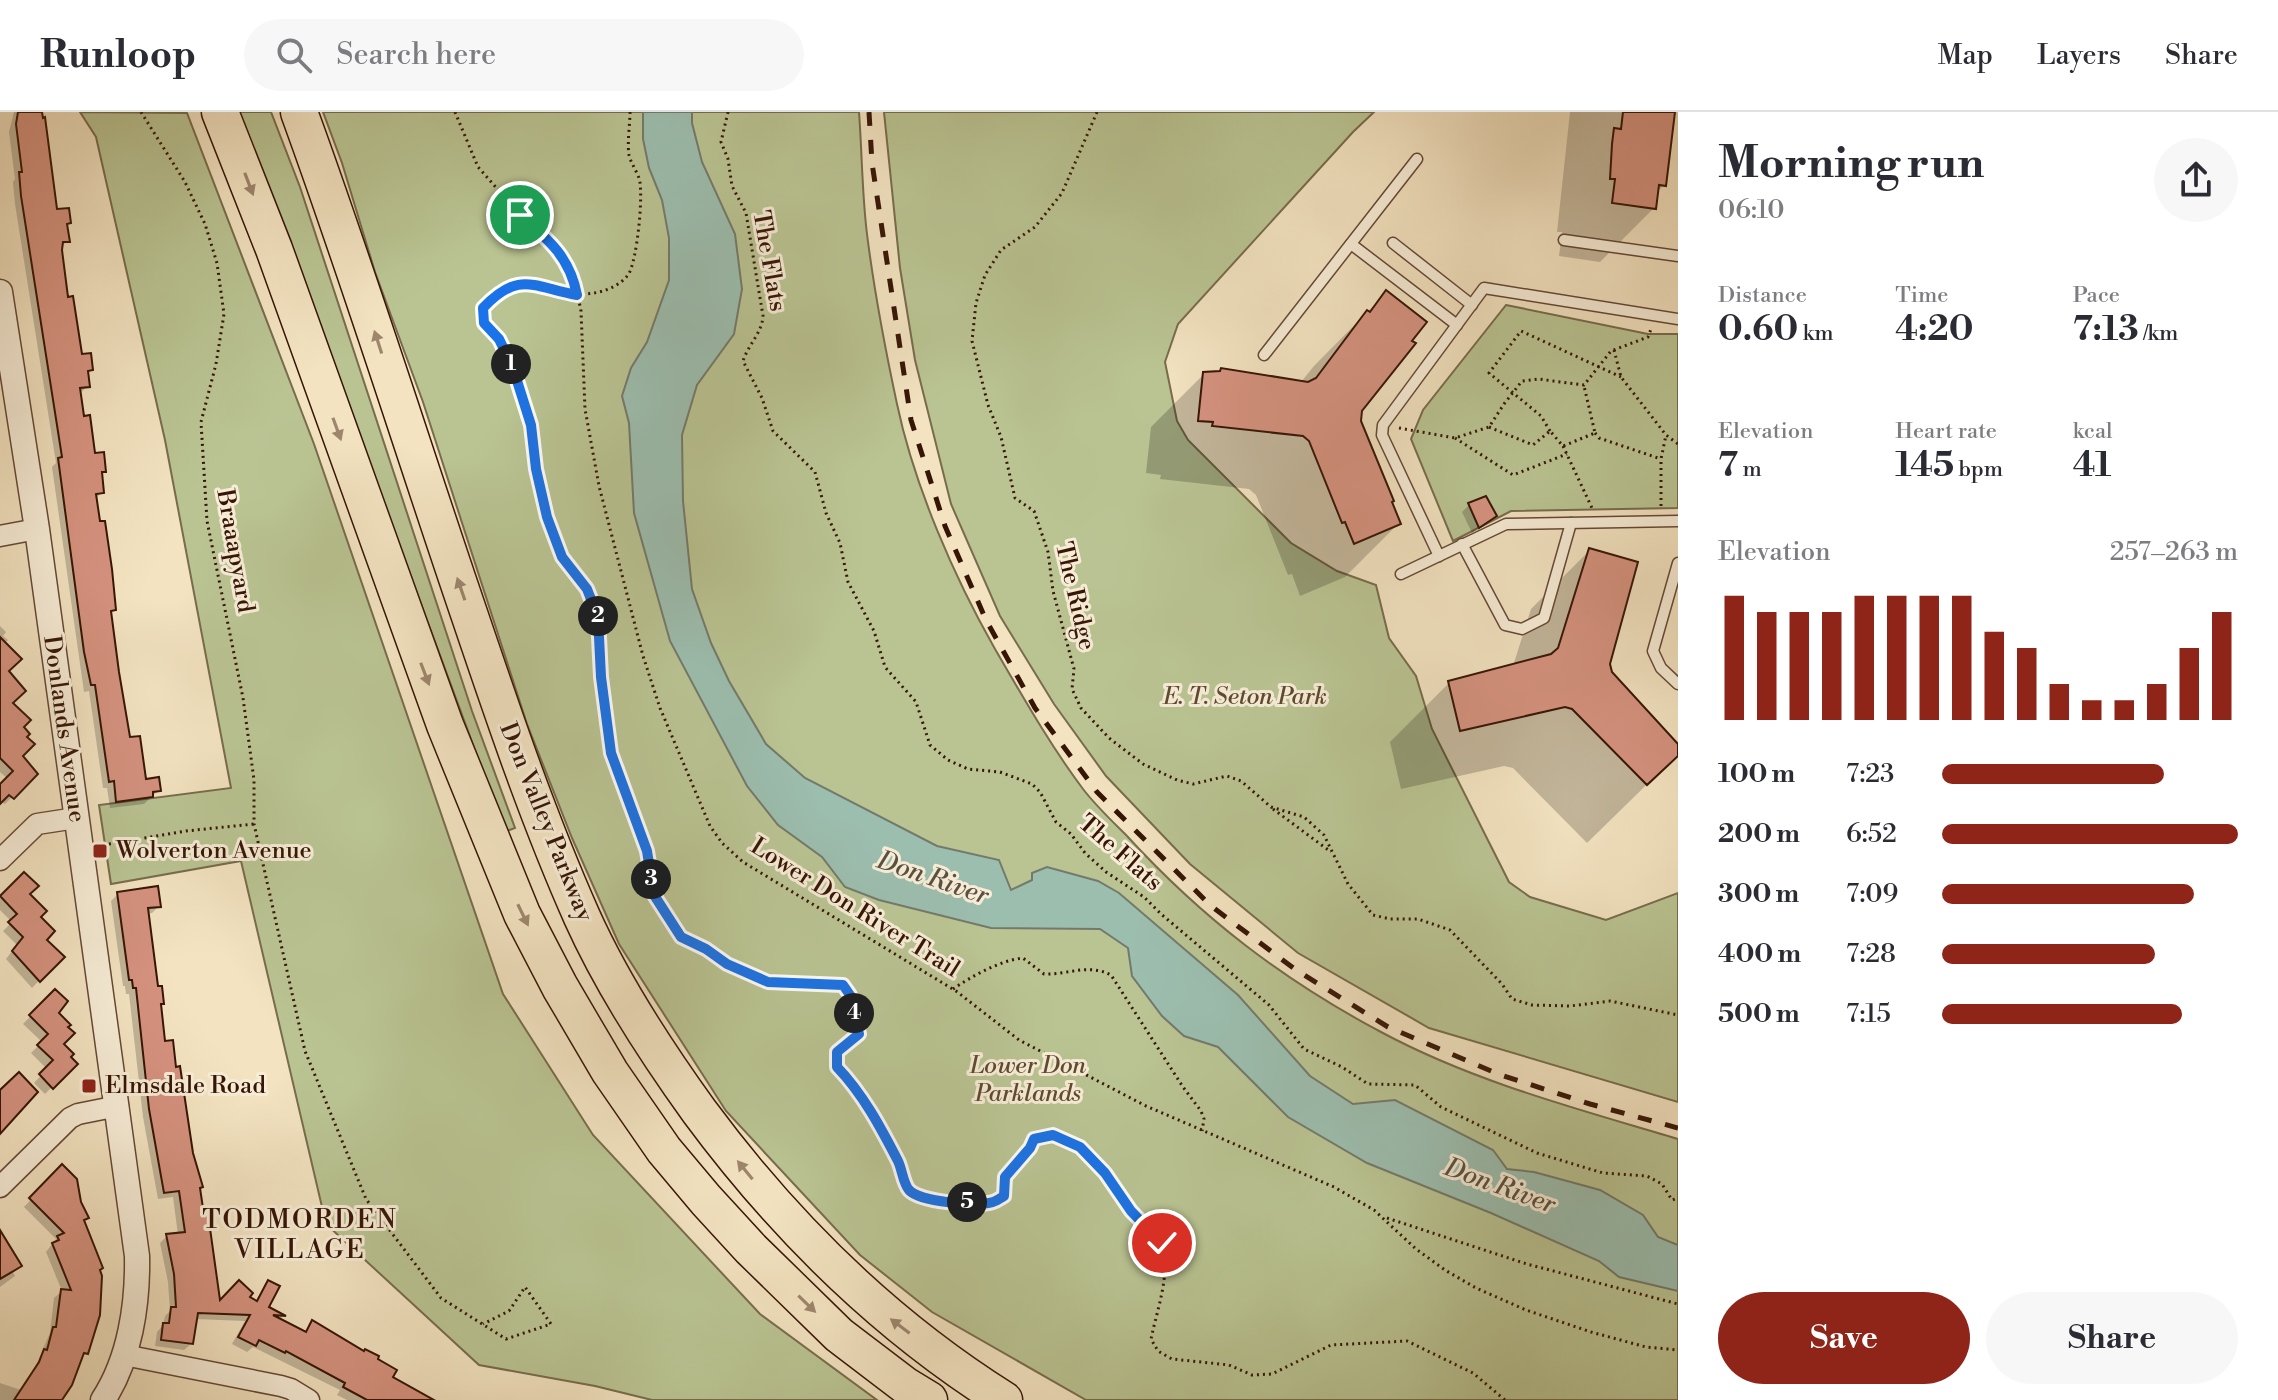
<!DOCTYPE html>
<meta charset="utf-8">
<style>
body{margin:0;font-family:"Libre Bodoni",serif;background:#f7f7f7;color:#2b2b33;height:100vh;display:flex;flex-direction:column;font-size:30px;white-space:nowrap}
*{box-sizing:border-box;margin:0}
p{font-size:26px;color:#7c7c81}
.icon{flex:none;width:44px;height:44px;fill:none;stroke:currentColor;stroke-width:2;stroke-linecap:round;stroke-linejoin:round}
.map{position:relative;flex:1;overflow:hidden}
.sheet{display:flex;flex-direction:column;background:#fff;width:600px}
.sheet>*{flex:none}
.pin{position:absolute;display:grid;place-items:center;width:68px;height:68px;color:#fff;margin:-34px;border:4px solid #fff;border-radius:50%;box-shadow:0 2px 8px #0007}
.km{position:absolute;width:40px;height:40px;margin:-20px;border-radius:50%;background:#222;color:#fff;font-size:22px;line-height:40px;text-align:center}
.round{display:grid;place-items:center;flex:none;width:84px;height:84px;border-radius:42px;background:#f7f7f7}
.summary{display:flex;align-items:center;justify-content:space-between;height:136px;padding:0 40px}
h1{font-size:44px;font-weight:700;line-height:60px}
.figures{display:grid;grid-template-columns:repeat(3,1fr);gap:12px;height:136px;padding:8px 40px}
.figures div{display:grid;align-content:center}
.figures b{font-size:34px;font-weight:700}
.figures small{font-size:22px;font-weight:400}
.figures p{font-size:22px}
.chart{height:224px;padding:16px 40px}
.chart p{display:flex;justify-content:space-between}
.chart svg{width:100%;height:144px;margin-top:8px;stroke:#8f2418;stroke-width:6}
.primary-button{display:flex;gap:16px;margin-top:auto;padding:16px 40px}
.primary-button a{flex:1;height:92px;border-radius:48px;background:#8f2418;color:#fff;font-size:32px;font-weight:700;line-height:92px;text-align:center}
.primary-button a+a{background:#f7f7f7;color:#2b2b33}
ul{padding:0 40px;list-style:none;font-size:26px}
li{display:grid;grid-template-columns:128px 96px 1fr;align-items:center;height:60px}
li i{height:20px;border-radius:10px;background:#8f2418}
header{display:flex;align-items:center;gap:48px;box-sizing:border-box;height:112px;padding:0 40px;background:#fff;border-bottom:2px solid #e1e1e2}
header strong{font-size:38px}
nav{display:flex;gap:44px;margin-inline-start:auto;font-size:28px}
.search{width:560px;height:72px;background:#f7f7f7;display:flex;align-items:center;gap:20px;box-sizing:border-box;padding:0 28px;border-radius:44px;color:#7c7c81;font-size:30px}
main{display:flex;flex:1;min-height:0}
.map>svg:first-child{display:block}
</style>
<header>
<strong>Runloop</strong>
<div class="search"><svg class="icon" aria-label="search" viewBox="0 0 24 24"><circle cx="10" cy="10" r="6"/><path d="M15 15l6 6"/></svg>Search here</div>
<nav><a>Map</a><a>Layers</a><a>Share</a></nav>
</header>
<main>
<div class="map">
<svg width="1678" height="1288" viewBox="0 0 1678 1288">
<rect width="100%" height="100%" fill="#f3e3c1"/>
<filter id="stains"><feTurbulence type="fractalNoise" baseFrequency=".0025" numOctaves="4"/><feColorMatrix values="0 0 0 0 .2 0 0 0 0 .09 0 0 0 0 .02 0 0 0 .5 -.17"/></filter>
<radialGradient id="worn" r=".72"><stop offset=".6" stop-color="#630" stop-opacity="0"/><stop offset="1" stop-color="#630" stop-opacity=".3"/></radialGradient>
<g fill="#bac493" stroke="#786c4c" stroke-width="2">
<polygon points="80,0 187,1 314,332 503,882 593,1023 760,1202 877,1288 652,1288 595,1274 479,1253 326,1112 241,749 111,772 99,693 231,676 165,328 96,25"/>
<polygon points="239,0 271,0 300,75 472,599 515,716 507,719 495,692"/>
<path d="M323,0H859C862,40 862,82 867,122C874,178 885,236 897,292C914,373 954,465 995,537C1023,585 1050,633 1083,677C1096,694 1112,709 1127,724C1202,806 1283,868 1381,920C1474,970 1578,997 1678,1027V1288H1086L932,1200L860,1143L726,999L619,832L572,726L527,612L423,290L375,160L342,51Z"/>
<polygon points="884,0 1374,0 1353,20 1178,212 1165,250 1177,309 1188,328 1291,431 1337,459 1376,473 1389,526 1416,564 1432,617 1509,770 1530,785 1606,808 1678,781 1678,990 1429,916 1298,841 1190,752 1106,664 1054,592 1000,504 951,392 915,248 900,156"/>
<polygon points="1506,193 1648,222 1678,222 1678,396 1511,399 1453,429 1411,327 1423,298"/>
</g>
<polygon fill="#9cbeaf" stroke="#747a6b" stroke-width="2" points="643,0 692,0 692,11 702,50 735,122 742,177 734,222 697,273 682,323 683,389 692,477 711,531 729,569 766,632 805,666 937,734 999,748 1011,778 1032,768 1032,761 1047,755 1098,769 1119,781 1238,883 1310,964 1353,992 1395,988 1493,1038 1507,1057 1534,1060 1600,1078 1643,1103 1658,1125 1678,1133 1678,1179 1619,1165 1599,1149 1491,1101 1367,1051 1288,1005 1218,935 1184,924 1162,904 1132,864 1128,836 1100,817 991,816 879,788 845,775 822,745 778,713 747,674 670,529 634,401 629,311 622,284 631,256 647,230 669,168 669,126 662,88 649,56 643,27"/>
<g fill="#0003">
<polygon points="14,0 40,0 43,4 55,100 69,110 65,114 67,129 60,136 67,187 80,244 91,257 86,262 88,274 79,282 82,306 93,343 104,359 100,363 102,380 95,387 114,498 109,502 128,628 145,669 159,678 144,692 110,696 107,676 103,676 89,579 84,580 52,355 56,351 15,92 13,70 15,67 9,20"/>
<polygon points="1570,0 1673,0 1664,73 1656,81 1654,96 1600,150 1559,144 1562,120 1557,120"/>
<polygon points="1386,181 1359,310 1399,411 1345,465 1300,484 1292,462 1288,463 1256,383 1249,377 1160,367 1161,363 1146,361 1151,315 1204,262 1301,270 1314,254"/>
<polygon points="1469,393 1495,403 1472,421 1462,400"/>
<polygon points="1590,438 1610,561 1678,635 1678,642 1587,731 1513,656 1504,654 1401,677 1390,630 1449,571 1513,554 1531,497"/>
<polygon points="0,514 6,520 3,524 8,528 4,532 10,591 21,615 21,644 35,662 5,692 0,689 0,675 8,667 0,660"/>
<polygon points="25,763 27,782 38,805 44,828 62,845 32,876 6,847 17,833 3,819 12,810 0,798 0,787"/>
<polygon points="118,782 159,794 152,801 146,802 164,931 198,1077 219,1192 246,1185 255,1190 269,1170 266,1196 283,1204 278,1209 304,1222 313,1211 375,1248 390,1265 431,1288 347,1288 337,1283 340,1278 253,1235 247,1240 232,1232 245,1209 195,1207 192,1231 184,1238 155,1234 157,1220 163,1213 165,1204 170,1199 168,1170 160,1131 167,1124 178,1123 173,1085 158,1087 143,1005 129,882 126,882 125,874 123,874 111,789"/>
<polygon points="55,879 61,932 75,952 45,982 34,971 47,957 31,941 42,930 23,912"/>
<polygon points="62,1055 80,1091 82,1109 98,1159 86,1241 79,1249 59,1288 0,1288 0,1271 21,1278 33,1260 50,1221 54,1186 62,1179 46,1140 56,1127 24,1095"/>
<polygon points="0,1129 19,1154 13,1160 15,1164 0,1175"/>
</g>
<g fill="#d5927f" stroke="#371506" stroke-width="2">
<polygon points="18,0 42,0 43,6 45,5 57,97 69,96 71,111 67,112 70,130 63,130 62,138 68,185 73,184 82,242 91,241 93,258 88,259 90,275 80,276 84,304 90,303 95,341 104,340 106,360 102,360 104,381 96,382 100,409 105,409 112,457 116,498 111,499 119,560 130,625 140,624 146,667 159,665 161,679 153,680 153,685 116,690 114,669 109,670 95,573 91,573 84,540 58,346 62,345 21,84 19,60 22,60 16,12"/>
<polygon points="1623,0 1675,0 1666,74 1659,73 1656,97 1612,91 1615,67 1610,67 1612,32 1614,16 1621,17"/>
<polygon points="1386,178 1427,210 1412,229 1416,231 1362,299 1361,309 1394,389 1392,390 1401,412 1354,432 1345,410 1342,411 1309,329 1303,324 1212,314 1213,310 1198,309 1203,260 1220,259 1221,256 1308,270 1316,266 1367,198 1370,200"/>
<polygon points="1486,384 1497,404 1479,416 1468,391"/>
<polygon points="1589,436 1638,450 1610,552 1612,560 1678,632 1678,644 1647,673 1572,597 1565,595 1460,619 1448,569 1551,542 1558,536"/>
<polygon points="0,525 22,547 9,559 26,579 13,591 31,608 24,615 30,622 27,625 35,632 23,644 38,662 14,687 9,683 0,692 0,672 13,659 0,646"/>
<polygon points="24,760 39,774 30,782 47,799 41,805 55,819 47,828 65,845 40,870 12,839 23,825 8,810 17,802 0,784"/>
<polygon points="158,774 161,795 148,796 158,874 162,874 164,892 161,892 165,929 173,928 176,955 180,954 193,1041 203,1075 200,1076 204,1103 208,1102 220,1188 239,1168 253,1181 250,1185 257,1189 268,1168 280,1174 269,1195 286,1204 273,1203 306,1220 312,1208 364,1239 365,1237 379,1244 378,1247 397,1258 393,1265 434,1288 367,1288 343,1275 345,1271 286,1239 285,1241 259,1228 256,1234 238,1225 250,1203 198,1201 193,1232 161,1228 163,1211 169,1211 171,1195 176,1195 174,1162 166,1122 185,1120 179,1079 164,1081 149,997 136,876 133,876 132,868 129,868 117,780"/>
<polygon points="55,877 68,889 59,901 71,913 68,915 75,921 64,932 74,942 71,945 78,952 53,977 39,962 53,948 37,933 48,922 29,903"/>
<polygon points="19,960 38,980 0,1022 0,978"/>
<polygon points="62,1052 77,1067 81,1090 89,1106 84,1108 103,1156 100,1158 102,1164 100,1203 88,1242 84,1241 72,1273 62,1288 14,1288 39,1250 44,1237 47,1238 53,1215 56,1215 61,1177 71,1178 52,1131 59,1128 57,1124 64,1121 29,1086"/>
<polygon points="0,1118 22,1154 0,1167"/>
</g>
<g fill="none" stroke-linecap="round" stroke-linejoin="round">
<g stroke="#664835" stroke-width="13">
<g id="service">
<polyline points="1564,128 1678,144"/>
<polyline points="1393,131 1472,193"/>
<polyline points="1351,132 1457,213"/>
<polyline points="1264,243 1417,47"/>
<polyline points="1462,432 1505,513 1522,517 1544,506 1571,411"/>
<polyline points="1439,444 1382,323 1383,313 1484,176 1678,207"/>
<polyline points="1678,451 1653,539 1661,556 1678,572"/>
<polyline points="1401,462 1506,412 1678,409"/>
</g>
</g>
<g stroke="#664835" stroke-width="23">
<g id="minor">
<polyline points="0,424 37,417"/>
<polyline points="0,748 37,712 76,706"/>
<polyline points="0,1075 70,1006 78,1002 118,994"/>
<polyline points="124,1243 281,1274 291,1277 309,1288"/>
</g>
</g>
<g stroke="#664835" stroke-width="27">
<path id="tertiary" d="M0,180L37,417L137,1144C138,1192 130,1247 103,1288"/>
</g>
<g stroke="#371506" stroke-width="39">
<g id="motorway">
<polyline points="220,0 274,137 445,613 522,802 560,875 610,960 664,1038 706,1088 751,1137 839,1223 906,1274 929,1288"/>
<path d="M299,0C356,156 406,315 459,472C497,584 534,697 582,805C613,874 655,938 699,999C784,1114 883,1212 1004,1288"/>
</g>
</g>
<g stroke="#371506" stroke-width="3" stroke-dasharray="2 4" stroke-linecap="butt">
<polyline points="141,0 185,70 205,112 217,151 224,202 216,252 201,310 207,409 243,586 254,668 254,712 305,939 366,1087 441,1186 506,1227 551,1212 525,1175 509,1199 483,1212"/>
<polyline points="455,0 478,55 520,103 547,126 573,160 581,199 585,297 599,374 643,544 660,596 710,714 722,731 743,750 956,879 1019,928 1146,994 1334,1075 1374,1098 1416,1137 1445,1158 1476,1176 1526,1198 1591,1220 1646,1235 1678,1238"/>
<path d="M630,0C630,13 627,30 629,43C631,51 636,58 639,66C644,80 637,151 628,163C613,182 582,185 560,180C548,177 536,170 524,171C508,172 494,185 483,196L484,211L499,227L513,256L531,313L536,357L547,405L562,445L587,477L598,505L601,565L611,641L647,739L654,783L681,825L706,837L727,852L768,870L843,873L850,883L859,922L837,940V955C863,982 881,1016 898,1049C902,1057 903,1071 909,1078C920,1090 976,1095 993,1090C997,1089 1000,1086 1004,1084L1005,1065L1030,1036L1034,1027C1039,1026 1047,1023 1052,1023C1084,1024 1113,1076 1131,1098C1139,1109 1160,1122 1163,1135C1170,1164 1157,1198 1151,1227L1158,1239L1172,1247L1229,1253L1252,1263L1272,1262L1331,1233L1407,1229L1473,1261L1505,1288"/>
<path d="M728,0L721,30L728,47L732,74L746,101L763,204C762,221 748,233 743,249L762,286L773,319L815,360L826,401L840,431L848,470L874,519L885,555L916,590L930,633L948,648L968,657L1000,660L1032,672L1040,680L1056,710L1071,722L1085,741L1106,760L1144,785L1161,802L1269,893L1304,937L1342,955L1368,972L1415,973L1441,995L1537,1041L1603,1061L1647,1064L1662,1072L1672,1088L1678,1086"/>
<polyline points="1097,0 1062,81 1035,115 1001,138 985,163 976,191 972,229 988,293 1001,325 1015,386 1034,399 1048,440 1053,479 1074,557 1072,577 1081,596 1109,626 1143,652 1177,668 1193,672 1227,664 1241,669 1271,695 1304,705 1324,723 1348,772 1373,803 1390,807 1418,807 1450,818 1502,872 1512,887 1532,893 1570,894 1610,889 1678,903"/>
<polyline points="1614,238 1621,265 1666,323 1678,332"/>
<polyline points="1489,315 1533,333 1550,319 1563,334 1595,321 1584,274"/>
<polyline points="1399,316 1455,326 1489,315 1504,292 1522,269 1538,267 1584,273 1611,239 1648,225 1651,217"/>
<polyline points="1550,319 1541,304 1489,261 1521,219 1621,265"/>
<polyline points="1595,321 1599,326 1661,347"/>
<polyline points="1455,326 1513,363 1567,342"/>
<polyline points="1563,334 1592,396"/>
<polyline points="1661,394 1661,347 1666,323"/>
<polyline points="1273,697 1331,740"/>
<polyline points="103,733 186,719 254,712"/>
<path d="M953,877C972,864 1001,848 1023,846L1044,862C1068,863 1088,851 1111,863L1183,975L1201,999L1204,1007L1202,1019"/>
<polyline points="1387,1106 1527,1152 1678,1192"/>
</g>
<use href="#service" stroke="#f7edd7" stroke-width="10"/>
<use href="#minor" stroke="#f7edd7" stroke-width="20"/>
<use href="#tertiary" stroke="#f7edd7" stroke-width="24"/>
<use href="#motorway" stroke="#f3e3c1" stroke-width="36"/>
<polyline stroke="#371506" stroke-width="5" stroke-dasharray="14 14" stroke-linecap="butt" points="869,0 872,51 911,308 945,414 986,508 1035,596 1097,680 1211,794 1296,858 1388,915 1498,962 1590,992 1678,1016"/>
</g>
<defs><path id="oneway-solid" d="M-6-.8H1V-3.2L6.5 0L1 3.2V.8H-6Z" transform="scale(2)"/></defs>
<g fill="#9e866d">
<use href="#oneway-solid" transform="translate(249 72) rotate(69)"/>
<use href="#oneway-solid" transform="translate(378 230) rotate(-108)"/>
<use href="#oneway-solid" transform="translate(337 317) rotate(70)"/>
<use href="#oneway-solid" transform="translate(461 477) rotate(-109)"/>
<use href="#oneway-solid" transform="translate(425 562) rotate(69)"/>
<use href="#oneway-solid" transform="translate(523 803) rotate(64)"/>
<use href="#oneway-solid" transform="translate(745 1058) rotate(-129)"/>
<use href="#oneway-solid" transform="translate(807 1192) rotate(44)"/>
<use href="#oneway-solid" transform="translate(900 1214) rotate(-143)"/>
</g>
<g fill="none" stroke-linecap="round" stroke-linejoin="round">
<g stroke="#fff" stroke-width="16">
<path id="route" d="M520,103C548,127 570,145 577,183C533,175 519,158 483,196L484,211L499,227L513,256L531,313L536,357L547,405L562,445L587,477L598,505L601,565L611,641L647,739L654,783L681,825L706,837L727,852L768,870L843,873L850,883L859,922L837,940V955C863,982 881,1016 898,1049C902,1057 903,1071 909,1078C920,1090 977,1095 993,1090C997,1089 1000,1086 1004,1084L1005,1065L1030,1036L1034,1027L1053,1023L1080,1035L1105,1061L1131,1099L1162,1131"/>
</g>
<use href="#route" stroke="#1a73e8" stroke-width="10"/>
</g>
<g fill="#8f2418" stroke="#f7edd7" stroke-width="3">
<rect x="92" y="731" width="16" height="16" rx="4"/>
<rect x="81" y="966" width="16" height="16" rx="4"/>
</g>
<g text-anchor="middle" dominant-baseline="central" stroke-width="6" stroke-linejoin="round" paint-order="stroke">
<g font-size="24" fill="#371506" stroke="#f7edd7">
<text transform="translate(769 149) rotate(80)">The Flats</text>
<text transform="translate(235 439) rotate(80)">Braaapyard</text>
<text transform="translate(1075 484) rotate(77)">The Ridge</text>
<text transform="translate(64 617) rotate(82)">Donlands Avenue</text>
<text transform="translate(546 710) rotate(68)">Don Valley Parkway</text>
<text transform="translate(1120 741) rotate(41)">The Flats</text>
<text transform="translate(855 796) rotate(32)">Lower Don River Trail</text>
</g>
<g font-size="24" font-style="italic" fill="#5e4a30" stroke="#f7edd7">
<text x="1245" y="585">E. T. Seton Park</text>
<text x="1028" y="954">Lower Don<tspan x="1028" dy="28">Parklands</tspan></text>
</g>
<g font-size="24" fill="#371506" stroke="#f7edd7" text-anchor="start">
<text x="116" y="739">Wolverton Avenue</text>
<text x="105" y="974">Elmsdale Road</text>
</g>
<g font-size="26" font-style="italic" fill="#5a5041" stroke="#f7edd7">
<text transform="translate(933 766) rotate(19)">Don River</text>
<text transform="translate(1500 1074) rotate(20)">Don River</text>
</g>
<g font-size="26" letter-spacing="2" fill="#371506" stroke="#f7edd7">
<text x="300" y="1108">TODMORDEN<tspan x="300" dy="30">VILLAGE</tspan></text>
</g>
</g>
<rect width="100%" height="100%" filter="url(#stains)"/>
<rect width="100%" height="100%" fill="url(#worn)"/>
</svg>
<div class="pin" style="left:520px;top:103px;background:#1e9e55"><svg class="icon" aria-label="arrive" viewBox="0 0 24 24"><path d="M6 21V4h12l-3 4 3 4H6"/></svg></div>
<div class="pin" style="left:1162px;top:1131px;background:#d93025"><svg class="icon" aria-label="check" viewBox="0 0 24 24"><path d="M5 12l5 5 9-10"/></svg></div>
<b class="km" style="left:511px;top:252px">1</b>
<b class="km" style="left:598px;top:504px">2</b>
<b class="km" style="left:651px;top:767px">3</b>
<b class="km" style="left:854px;top:901px">4</b>
<b class="km" style="left:967px;top:1090px">5</b>
</div>
<section class="sheet">
<div class="summary"><div><h1>Morning run</h1><p>06:10</p></div><a class="round"><svg class="icon" aria-label="share" viewBox="0 0 24 24"><path d="M12 15V3M7 8l5-5 5 5M5 13v7h14v-7"/></svg></a></div>
<div class="figures">
<div><p>Distance</p><b>0.60<small> km</small></b></div>
<div><p>Time</p><b>4:20</b></div>
<div><p>Pace</p><b>7:13<small> /km</small></b></div>
</div>
<div class="figures">
<div><p>Elevation</p><b>7<small> m</small></b></div>
<div><p>Heart rate</p><b>145<small> bpm</small></b></div>
<div><p>kcal</p><b>41</b></div>
</div>
<div class="chart"><p><span>Elevation</span>257–263 m</p>
<svg viewBox="0 0 160 44" preserveAspectRatio="none"><path d="M5 44V6M15 44V11M25 44V11M35 44V11M45 44V6M55 44V6M65 44V6M75 44V6M85 44V17M95 44V22M105 44V33M115 44V38M125 44V38M135 44V33M145 44V22M155 44V11"/></svg>
</div>
<ul>
<li><b>100 m</b>7:23<i style="width:75%"></i></li>
<li><b>200 m</b>6:52<i style="width:100%"></i></li>
<li><b>300 m</b>7:09<i style="width:85%"></i></li>
<li><b>400 m</b>7:28<i style="width:72%"></i></li>
<li><b>500 m</b>7:15<i style="width:81%"></i></li>
</ul>
<div class="primary-button"><a>Save</a><a>Share</a></div>
</section>
</main>
